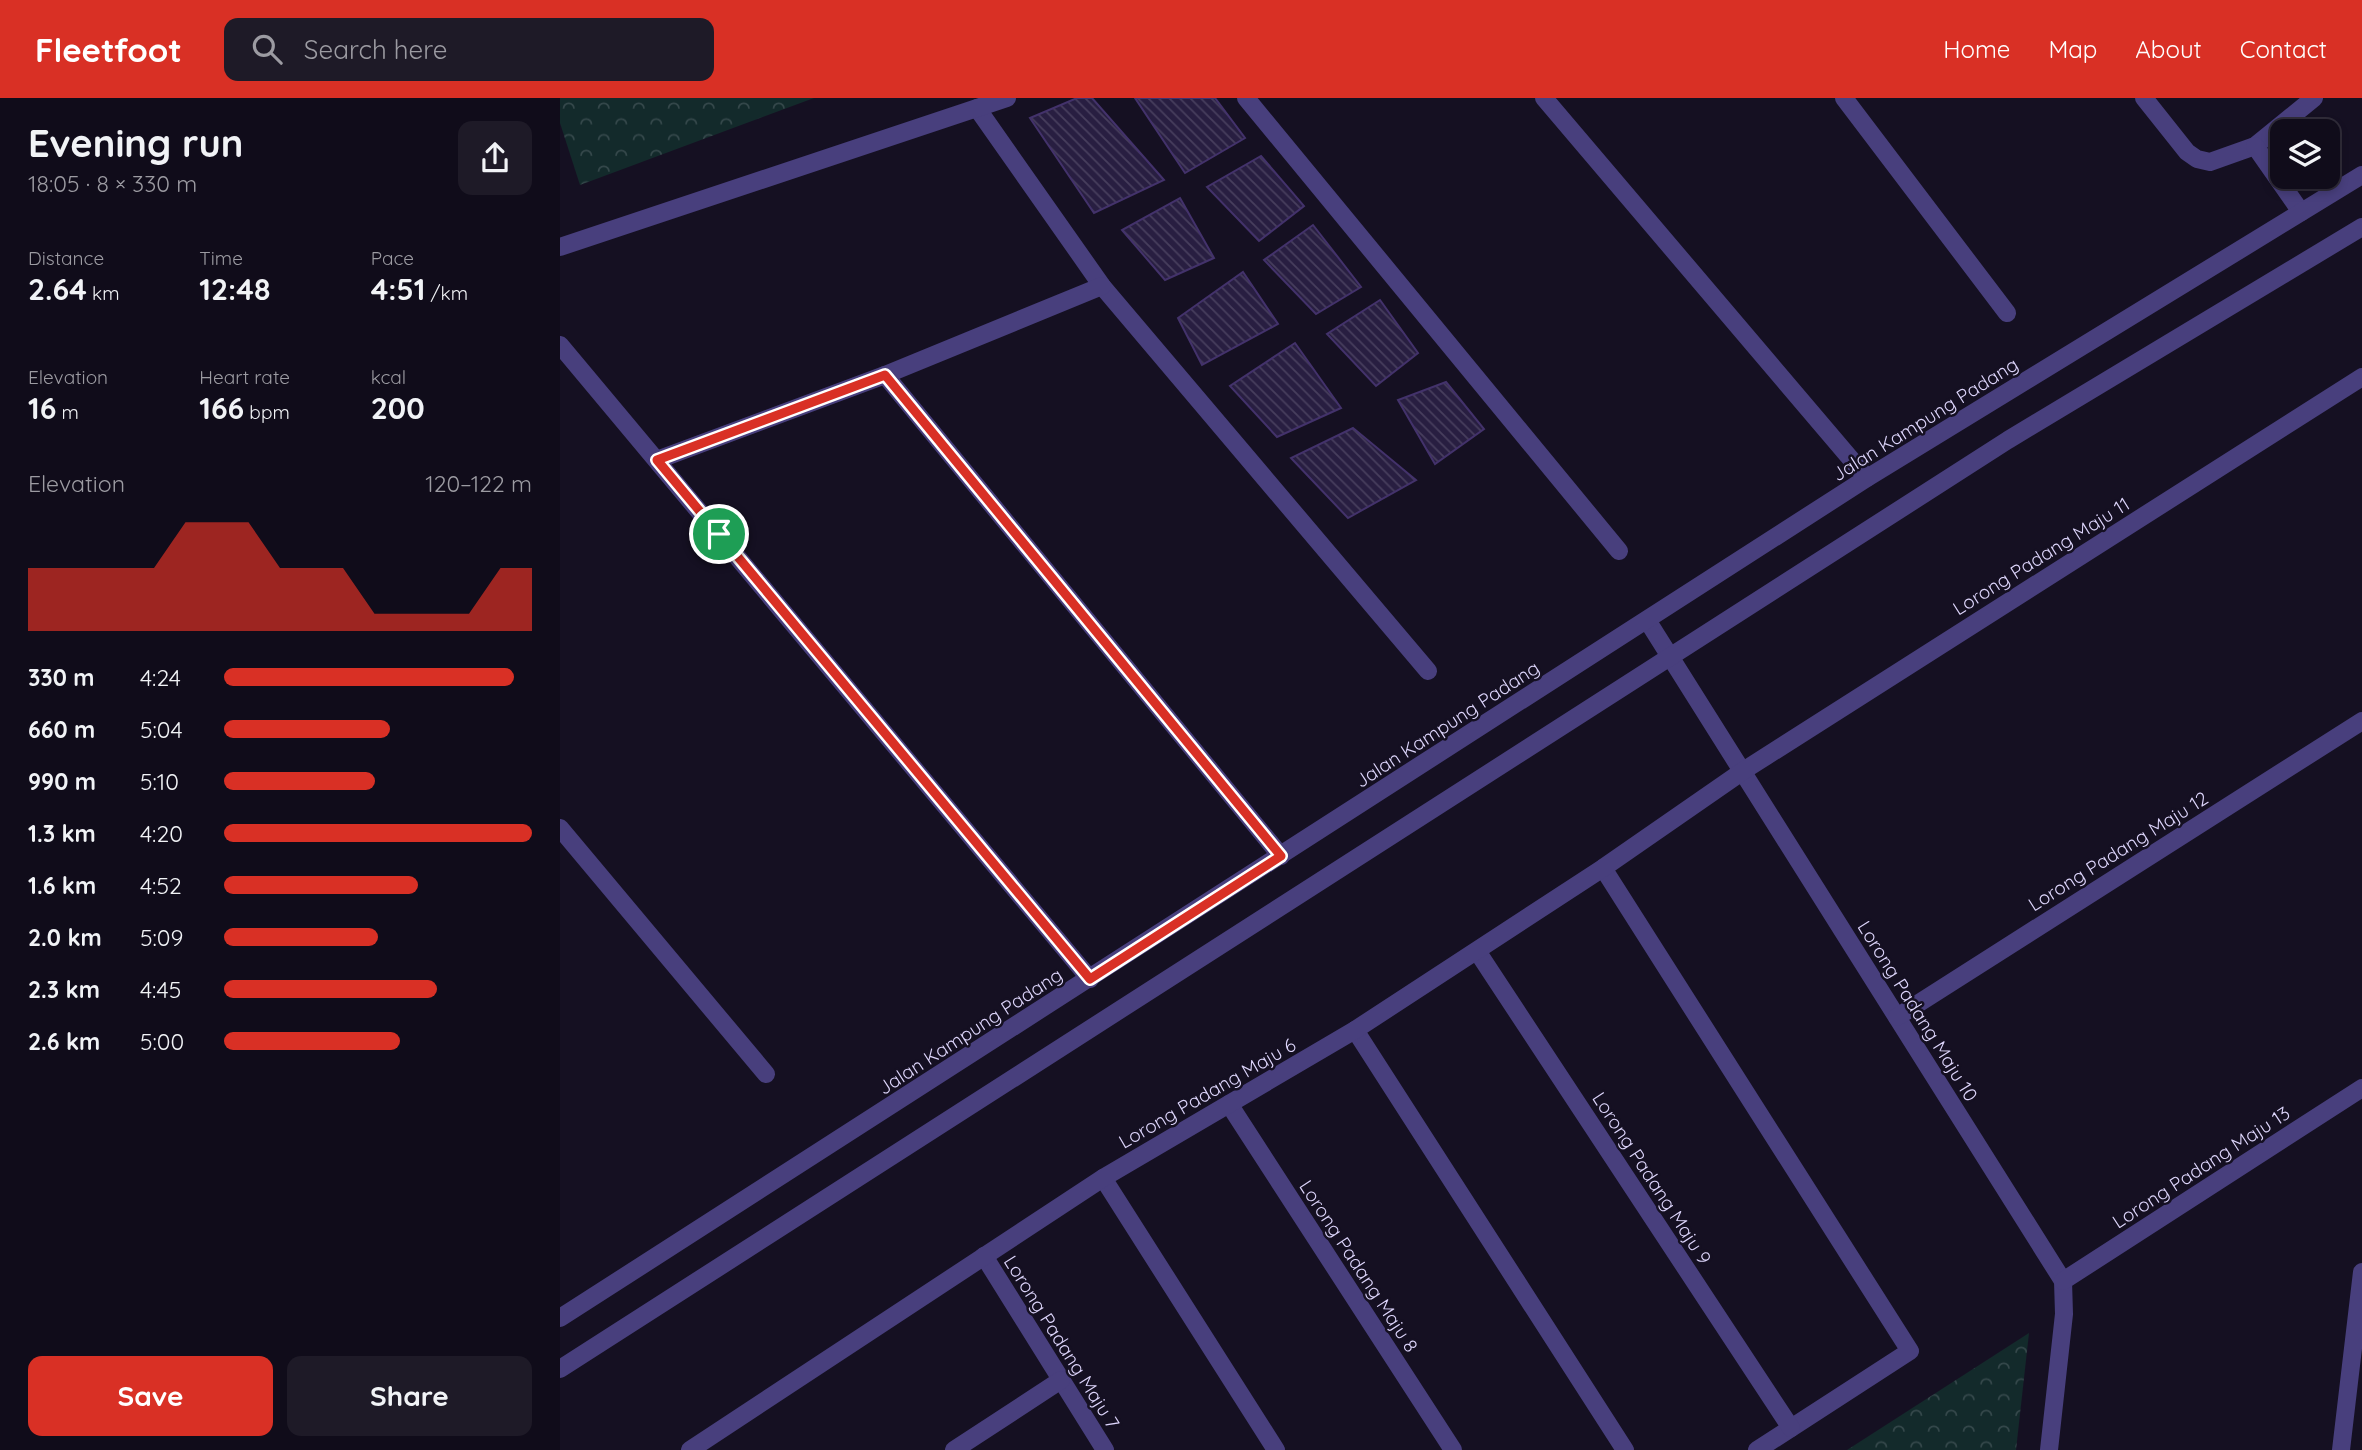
<!DOCTYPE html>
<meta charset="utf-8">
<style>
body{margin:0;font-family:Quicksand,sans-serif;background:#1e1a27;color:#f1f3f6;height:100vh;display:flex;flex-direction:column;font-size:26px;white-space:nowrap}
*{box-sizing:border-box;margin:0}
p{font-size:23px;color:#9c9ba2}
.icon{flex:none;width:38px;height:38px;fill:none;stroke:currentColor;stroke-width:2;stroke-linecap:round;stroke-linejoin:round}
.map{position:relative;flex:1;overflow:hidden}
.sheet{display:flex;flex-direction:column;background:#100c1a;width:560px}
.sheet>*{flex:none}
.controls{position:absolute;left:1710px;top:21px;display:grid;gap:14px}
.controls a{display:grid;place-items:center;width:70px;height:70px;border-radius:14px;background:#100c1a;box-shadow:0 4px 10px #0003,0 0 0 2px #302c39;font-size:35px}
.pin{position:absolute;display:grid;place-items:center;width:60px;height:60px;color:#fff;margin:-30px;border:4px solid #fff;border-radius:50%;box-shadow:0 2px 7px #0007}
.round{display:grid;place-items:center;flex:none;width:74px;height:74px;border-radius:14px;background:#1e1a27}
.head{display:flex;align-items:center;justify-content:space-between;height:119px;padding:0 28px}
h1{font-size:38px;font-weight:700;line-height:52px}
.figures{display:grid;grid-template-columns:repeat(3,1fr);gap:10px;height:119px;padding:7px 28px}
.figures div{display:grid;align-content:center}
.figures b{font-size:30px;font-weight:700}
.figures small{font-size:19px;font-weight:400}
.figures p{font-size:19px}
.chart{height:196px;padding:14px 28px}
.chart p{display:flex;justify-content:space-between}
.chart svg{width:100%;height:126px;margin-top:7px;fill:#d93025;opacity:.7}
.cta{display:flex;gap:14px;margin-top:auto;padding:14px 28px}
.cta a{flex:1;height:80px;border-radius:14px;background:#d93025;color:#fff;font-size:28px;font-weight:700;line-height:80px;text-align:center}
.cta a+a{background:#1e1a27;color:#f1f3f6}
ul{padding:0 28px;list-style:none;font-size:23px}
li{display:grid;grid-template-columns:112px 84px 1fr;align-items:center;height:52px}
li i{height:18px;border-radius:9px;background:#d93025}
header{display:flex;align-items:center;gap:42px;box-sizing:border-box;height:98px;padding:0 35px;background:#d93025;color:#fff}
header strong{font-size:33px}
nav{display:flex;gap:38px;margin-inline-start:auto;font-size:24px}
.search{width:490px;height:63px;background:#1e1a27;display:flex;align-items:center;gap:18px;box-sizing:border-box;padding:0 24px;border-radius:14px;color:#9c9ba2;font-size:26px}
main{display:flex;flex:1;min-height:0}
.map>svg:first-child{display:block}
</style>
<header>
<strong>Fleetfoot</strong>
<div class="search"><svg class="icon" aria-label="search" viewBox="0 0 24 24"><circle cx="10" cy="10" r="6"/><path d="M15 15l6 6"/></svg>Search here</div>
<nav><a>Home</a><a>Map</a><a>About</a><a>Contact</a></nav>
</header>
<main>
<section class="sheet">
<div class="head"><div><h1>Evening run</h1><p>18:05 · 8 × 330 m</p></div><a class="round"><svg class="icon" aria-label="share" viewBox="0 0 24 24"><path d="M12 15V3M7 8l5-5 5 5M5 13v7h14v-7"/></svg></a></div>
<div class="figures">
<div><p>Distance</p><b>2.64<small> km</small></b></div>
<div><p>Time</p><b>12:48</b></div>
<div><p>Pace</p><b>4:51<small> /km</small></b></div>
</div>
<div class="figures">
<div><p>Elevation</p><b>16<small> m</small></b></div>
<div><p>Heart rate</p><b>166<small> bpm</small></b></div>
<div><p>kcal</p><b>200</b></div>
</div>
<div class="chart"><p><span>Elevation</span>120–122 m</p>
<svg viewBox="0 0 160 44" preserveAspectRatio="none"><path d="M0 44V22L10 22L20 22L30 22L40 22L50 6L60 6L70 6L80 22L90 22L100 22L110 38L120 38L130 38L140 38L150 22L160 22V44z"/></svg>
</div>
<ul>
<li><b>330 m</b>4:24<i style="width:94%"></i></li>
<li><b>660 m</b>5:04<i style="width:54%"></i></li>
<li><b>990 m</b>5:10<i style="width:49%"></i></li>
<li><b>1.3 km</b>4:20<i style="width:100%"></i></li>
<li><b>1.6 km</b>4:52<i style="width:63%"></i></li>
<li><b>2.0 km</b>5:09<i style="width:50%"></i></li>
<li><b>2.3 km</b>4:45<i style="width:69%"></i></li>
<li><b>2.6 km</b>5:00<i style="width:57%"></i></li>
</ul>
<div class="cta"><a>Save</a><a>Share</a></div>
</section>
<div class="map">
<svg width="1802" height="1352" viewBox="0 0 1802 1352">
<defs>
<pattern id="park-crowns" width="20" height="18" patternUnits="userSpaceOnUse" patternTransform="scale(1.75)"><rect width="20" height="18" fill="#132a2b"/><path d="M2 6a3 3 0 1 1 6 0M12 15a3 3 0 1 1 6 0" fill="none" stroke="#35484b"/></pattern>
<pattern id="building-back-hatch" width="6" height="6" patternUnits="userSpaceOnUse" patternTransform="scale(1.75)"><rect width="6" height="6" fill="#281e41"/><path d="M-1 5l2 2M0 0l6 6M5-1l2 2" fill="none" stroke="#473e5d"/></pattern>
</defs>
<rect width="100%" height="100%" fill="#151022"/>
<g fill="url(#park-crowns)">
<polygon points="0,0 254,0 20,87 0,25"/>
<polygon points="1469,1235 1456,1352 1287,1352"/>
</g>
<g fill="url(#building-back-hatch)" stroke="#43326b" stroke-width="2">
<polygon points="517,0 532,0 604,82 534,115 470,20"/>
<polygon points="575,0 655,0 685,40 625,75"/>
<polygon points="701,58 744,108 699,143 647,89"/>
<polygon points="620,100 654,160 605,182 562,132"/>
<polygon points="753,127 801,189 756,216 704,162"/>
<polygon points="683,174 718,226 642,267 618,220"/>
<polygon points="820,202 858,255 816,288 767,236"/>
<polygon points="735,245 781,310 717,339 670,288"/>
<polygon points="886,284 924,331 875,366 838,302"/>
<polygon points="793,330 856,382 788,420 731,360"/>
</g>
<g fill="none" stroke-linecap="round" stroke-linejoin="round">
<g stroke="#483f7d" stroke-width="18">
<polyline points="686,0 1059,453"/>
<polyline points="984,0 1307,380"/>
<polyline points="1284,0 1447,215"/>
<polyline points="1584,0 1627,54 1637,61 1650,64 1695,48 1754,0"/>
<polyline points="417,10 542,188 868,573"/>
<polyline points="1695,48 1741,114"/>
<polyline points="0,149 447,0"/>
<polyline points="0,247 530,881"/>
<polyline points="325,277 721,758"/>
<polyline points="97,362 325,277 542,188"/>
<polyline points="1087,522 1503,1183 1504,1216 1489,1352"/>
<polyline points="0,730 206,976"/>
<polyline points="1043,770 1350,1253 1197,1352"/>
<polyline points="917,853 1231,1330"/>
<polyline points="1337,919 1802,623"/>
<polyline points="795,932 1065,1352"/>
<polyline points="669,1006 893,1352"/>
<polyline points="543,1080 716,1352"/>
<polyline points="424,1158 545,1352"/>
<polyline points="1503,1183 1802,990"/>
<polyline points="0,1220 1307,380 1802,77"/>
<polyline points="0,1271 1448,342 1802,129"/>
<polyline points="130,1352 543,1080 795,932 1043,770 1183,673 1802,279"/>
<polyline points="394,1352 501,1282"/>
<polyline points="1781,1352 1802,1174"/>
</g>
</g>
<g fill="none" stroke-linecap="round" stroke-linejoin="round">
<g stroke="#fff" stroke-width="14">
<polygon id="route" points="325,277 721,758 530,881 97,362"/>
</g>
<use href="#route" stroke="#d93025" stroke-width="9"/>
</g>
<g text-anchor="middle" dominant-baseline="central" stroke-width="5" stroke-linejoin="round" paint-order="stroke">
<g font-size="19" fill="#ddd5fb" stroke="#151022">
<text transform="translate(1365 321) rotate(-32)">Jalan Kampung Padang</text>
<text transform="translate(1481 458) rotate(-32)">Lorong Padang Maju 11</text>
<text transform="translate(887 626) rotate(-33)">Jalan Kampung Padang</text>
<text transform="translate(1558 753) rotate(-32)">Lorong Padang Maju 12</text>
<text transform="translate(1358 913) rotate(58)">Lorong Padang Maju 10</text>
<text transform="translate(410 933) rotate(-33)">Jalan Kampung Padang</text>
<text transform="translate(647 995) rotate(-30)">Lorong Padang Maju 6</text>
<text transform="translate(1641 1069) rotate(-33)">Lorong Padang Maju 13</text>
<text transform="translate(1092 1080) rotate(57)">Lorong Padang Maju 9</text>
<text transform="translate(799 1168) rotate(57)">Lorong Padang Maju 8</text>
<text transform="translate(502 1244) rotate(58)">Lorong Padang Maju 7</text>
</g>
</g>
</svg>
<div class="controls">
<a><svg class="icon" aria-label="layers" viewBox="0 0 24 24"><path d="M12 4l9 5-9 5-9-5zM3 14l9 5 9-5"/></svg></a>
</div>
<div class="pin" style="left:159px;top:436px;background:#1e9e55"><svg class="icon" aria-label="arrive" viewBox="0 0 24 24"><path d="M6 21V4h12l-3 4 3 4H6"/></svg></div>
</div>
</main>
